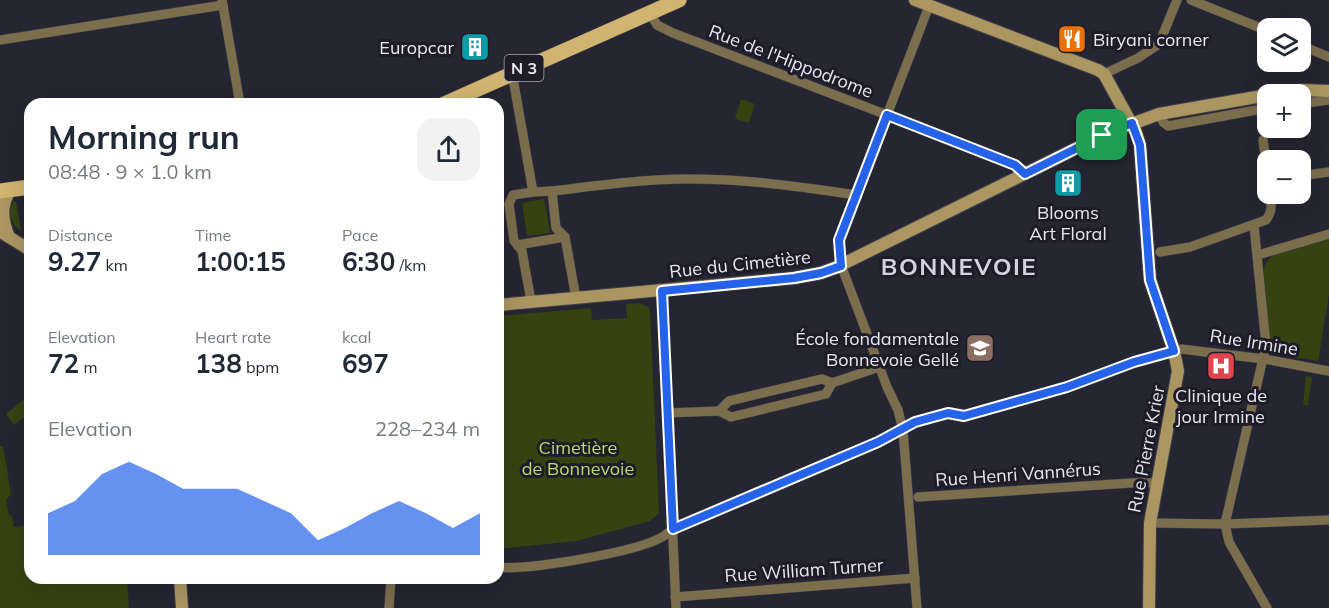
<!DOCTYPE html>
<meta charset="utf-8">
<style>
body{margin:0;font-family:Mulish,sans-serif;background:#f2f2f3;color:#1f2937;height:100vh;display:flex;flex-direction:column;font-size:22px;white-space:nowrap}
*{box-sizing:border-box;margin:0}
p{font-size:20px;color:#747a83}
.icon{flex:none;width:33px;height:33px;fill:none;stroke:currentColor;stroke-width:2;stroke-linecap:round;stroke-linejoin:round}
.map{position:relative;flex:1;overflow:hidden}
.drawer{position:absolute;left:24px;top:98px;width:480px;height:486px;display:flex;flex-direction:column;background:#fff;border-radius:18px;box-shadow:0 6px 24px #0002}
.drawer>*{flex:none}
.controls{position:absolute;left:1257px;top:18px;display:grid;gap:12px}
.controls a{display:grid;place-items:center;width:54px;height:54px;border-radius:12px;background:#fff;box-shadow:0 6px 24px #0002;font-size:30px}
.pin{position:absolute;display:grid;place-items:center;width:51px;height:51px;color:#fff;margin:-26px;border-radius:12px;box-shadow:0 3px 9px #0006}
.round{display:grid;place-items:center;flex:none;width:63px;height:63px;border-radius:18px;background:#f2f2f3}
.headline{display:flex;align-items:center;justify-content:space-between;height:102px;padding:0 24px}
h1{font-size:33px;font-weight:700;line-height:45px}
.metrics{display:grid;grid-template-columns:repeat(3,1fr);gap:9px;height:102px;padding:6px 24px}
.metrics div{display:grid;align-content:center}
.metrics b{font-size:26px;font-weight:700}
.metrics small{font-size:16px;font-weight:400}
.metrics p{font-size:16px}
.chart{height:168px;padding:12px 24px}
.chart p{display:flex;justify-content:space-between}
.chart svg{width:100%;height:108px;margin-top:6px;fill:#2563eb;opacity:.7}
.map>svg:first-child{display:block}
</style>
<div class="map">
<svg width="1329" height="608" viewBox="0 0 1329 608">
<rect width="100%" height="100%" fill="#262632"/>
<g fill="#364311">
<polygon points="741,99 755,104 749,123 735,119"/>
<polygon points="544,199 550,233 527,236 522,203"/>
<path d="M16,201L21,231C11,225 7,212 13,202Z"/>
<polygon points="1329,239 1329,295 1318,361 1275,354 1271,350 1263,276 1265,264 1272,256"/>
<polygon points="638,303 648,307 650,312 659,513 650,521 576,541 498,549 498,316 591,308 592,320 627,318 626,304"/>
<polygon points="1306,376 1312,377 1308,405 1303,405"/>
<polygon points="28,396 30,413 14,425 6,414"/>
<polygon points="0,446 3,446 11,494 6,500 9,515 12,516 14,527 30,525 30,578 127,578 129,608 0,608"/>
</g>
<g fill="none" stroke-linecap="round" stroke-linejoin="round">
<g stroke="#41414c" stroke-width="10">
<g id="street">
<polyline points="222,0 240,104"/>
<polyline points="1191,0 1268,31"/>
<polyline points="650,13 657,25 673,33 1015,164 1025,174"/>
<polyline points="0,40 223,5"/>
<polyline points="1300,45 1329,57"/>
<polyline points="511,74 514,84 533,192 552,191 556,228 565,237 576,298"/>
<polyline points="1104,74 1138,58 1159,44 1177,0"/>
<polyline points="1300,104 1329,100"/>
<polyline points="1159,114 1163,122 1168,126 1268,108"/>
<polyline points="1263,140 1268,175"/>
<polyline points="1300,176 1329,172"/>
<path d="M552,191C586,187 621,182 656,180C723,176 791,185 856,195"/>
<polyline points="1254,226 1266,345 1225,524 1229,542 1267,608"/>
<polyline points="517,245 565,237"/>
<path d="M1160,252L1190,247L1266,220C1273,211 1271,204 1270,194"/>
<polyline points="1258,255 1329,234"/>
<polyline points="662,291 676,608"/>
<polyline points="531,301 522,251 514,241 509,204 513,195 533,192"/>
<polyline points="719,411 729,401 822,379 832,383"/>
<polyline points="667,413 719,411 731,417 826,394 832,383 879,367"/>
<polyline points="918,497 1146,482 1157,484"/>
<polyline points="1150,523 1225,524 1329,520"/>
<path d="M498,567C526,571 637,552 662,537C666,535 669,532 673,529L878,443L915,422L948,413L965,416L1067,387L1134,362L1181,349L1264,359L1329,371"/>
<polyline points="675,597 915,578"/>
<polyline points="389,608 391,578"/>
<polyline points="917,608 903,430 898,410 887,387 841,265 839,240 929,6"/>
</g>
</g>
<g stroke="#41414c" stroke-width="14">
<g id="secondary">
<polyline points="915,0 1098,70 1104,74 1136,132 1140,145 1150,280 1174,351 1178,371 1150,523 1149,608"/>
<polyline points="1271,94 1302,90 1329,91"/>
<polyline points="4,234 30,250"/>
<path d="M9,237C2,220 0,205 11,189"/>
<polyline points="498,305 794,278 821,273 841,265 1107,133 1159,114 1268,95"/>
<polyline points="180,578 182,608"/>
</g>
</g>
<g stroke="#41414c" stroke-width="16">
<g id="primary">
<polyline points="444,104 679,0"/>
<polyline points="0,191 30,187"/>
</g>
</g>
<use href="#street" stroke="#7b6e4d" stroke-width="9"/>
<use href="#secondary" stroke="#ab9661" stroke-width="12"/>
<use href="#primary" stroke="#d0b46f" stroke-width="15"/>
</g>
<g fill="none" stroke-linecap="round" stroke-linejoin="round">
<g stroke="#fff" stroke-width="12">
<polygon id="route" points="887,115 1015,165 1025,174 1107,133 1132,123 1140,145 1150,280 1174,351 1134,362 1067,387 964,416 948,413 915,422 878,442 673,529 662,291 794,278 821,273 841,266 839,240"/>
</g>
<use href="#route" stroke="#2563eb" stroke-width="8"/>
</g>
<defs>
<g id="restaurant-square" transform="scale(1.5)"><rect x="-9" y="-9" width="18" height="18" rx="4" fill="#e8710a" stroke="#1d1c28"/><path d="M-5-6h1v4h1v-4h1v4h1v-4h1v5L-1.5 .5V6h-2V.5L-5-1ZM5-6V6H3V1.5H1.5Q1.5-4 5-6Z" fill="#fff"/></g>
<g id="building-square" transform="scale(1.5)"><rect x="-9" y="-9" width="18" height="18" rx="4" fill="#0f9aa8" stroke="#1d1c28"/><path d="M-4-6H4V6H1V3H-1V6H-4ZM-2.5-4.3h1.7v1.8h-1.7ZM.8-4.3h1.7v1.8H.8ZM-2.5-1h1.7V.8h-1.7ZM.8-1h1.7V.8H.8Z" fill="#fff"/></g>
<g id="school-square" transform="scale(1.5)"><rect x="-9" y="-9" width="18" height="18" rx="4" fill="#8d6e63" stroke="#1d1c28"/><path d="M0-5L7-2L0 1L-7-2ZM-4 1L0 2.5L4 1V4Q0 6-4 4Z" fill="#fff"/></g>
<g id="hospital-square" transform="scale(1.5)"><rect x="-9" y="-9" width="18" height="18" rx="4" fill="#e0444e" stroke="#1d1c28"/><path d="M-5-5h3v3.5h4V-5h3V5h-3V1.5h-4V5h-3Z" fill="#fff"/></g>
</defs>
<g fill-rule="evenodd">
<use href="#restaurant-square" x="1072" y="39"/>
<use href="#building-square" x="475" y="47"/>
<use href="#building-square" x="1068" y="183"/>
<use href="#school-square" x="980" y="348"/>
<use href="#hospital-square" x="1221" y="366"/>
</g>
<g text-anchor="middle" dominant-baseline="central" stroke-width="6" stroke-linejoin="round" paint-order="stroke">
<rect fill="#1d1c28" stroke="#aaa9b3" stroke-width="1.5" x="504.5" y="55" width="39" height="26" rx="4.5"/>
<g font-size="16" font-weight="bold" fill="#e6e6ee">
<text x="524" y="68">N 3</text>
</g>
<g font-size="18" fill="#e6e6ee" stroke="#1d1c28" text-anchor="end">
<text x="1093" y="39" text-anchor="start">Biryani corner</text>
<text x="454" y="47">Europcar</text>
<text x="1068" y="212" text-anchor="middle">Blooms<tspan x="1068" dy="21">Art Floral</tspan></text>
<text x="959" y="338">École fondamentale<tspan x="959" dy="21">Bonnevoie Gellé</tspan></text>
<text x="1221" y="395" text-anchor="middle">Clinique de<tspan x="1221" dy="21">jour Irmine</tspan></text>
</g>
<g font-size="18" fill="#e6e6ee" stroke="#1d1c28">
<text transform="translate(791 61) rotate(21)">Rue de l'Hippodrome</text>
<text transform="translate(740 264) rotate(-6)">Rue du Cimetière</text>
<text transform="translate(1254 342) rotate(9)">Rue Irmine</text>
<text transform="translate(1146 449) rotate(-79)">Rue Pierre Krier</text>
<text transform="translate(1018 474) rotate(-4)">Rue Henri Vannérus</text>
<text transform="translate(804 570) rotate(-4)">Rue William Turner</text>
</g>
<g font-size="18" fill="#b9d96c" stroke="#1d1c28">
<text x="578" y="447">Cimetière<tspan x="578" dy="21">de Bonnevoie</tspan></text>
</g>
<g font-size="24" font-weight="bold" letter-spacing="1.5" fill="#d2d2e3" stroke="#1d1c28">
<text x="959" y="266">BONNEVOIE</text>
</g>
</g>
</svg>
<div class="controls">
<a><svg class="icon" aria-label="layers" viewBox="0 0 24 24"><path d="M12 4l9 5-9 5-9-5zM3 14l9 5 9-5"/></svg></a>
<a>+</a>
<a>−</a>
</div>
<div class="pin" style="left:1102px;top:135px;background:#1e9e55"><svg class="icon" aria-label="arrive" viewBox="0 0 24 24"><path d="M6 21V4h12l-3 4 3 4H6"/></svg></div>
<section class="drawer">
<div class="headline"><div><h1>Morning run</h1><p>08:48 · 9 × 1.0 km</p></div><a class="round"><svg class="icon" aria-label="share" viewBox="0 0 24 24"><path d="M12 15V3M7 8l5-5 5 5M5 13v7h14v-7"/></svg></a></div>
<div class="metrics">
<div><p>Distance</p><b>9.27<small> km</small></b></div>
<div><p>Time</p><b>1:00:15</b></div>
<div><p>Pace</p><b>6:30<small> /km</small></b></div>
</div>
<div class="metrics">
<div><p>Elevation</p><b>72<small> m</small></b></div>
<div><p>Heart rate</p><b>138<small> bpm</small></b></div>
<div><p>kcal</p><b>697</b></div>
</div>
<div class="chart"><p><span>Elevation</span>228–234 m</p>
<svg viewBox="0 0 160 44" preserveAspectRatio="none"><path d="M0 44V27L10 22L20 11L30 6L40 11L50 17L60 17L70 17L80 22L90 27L100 38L110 33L120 27L130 22L140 27L150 33L160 27V44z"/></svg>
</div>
</section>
</div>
